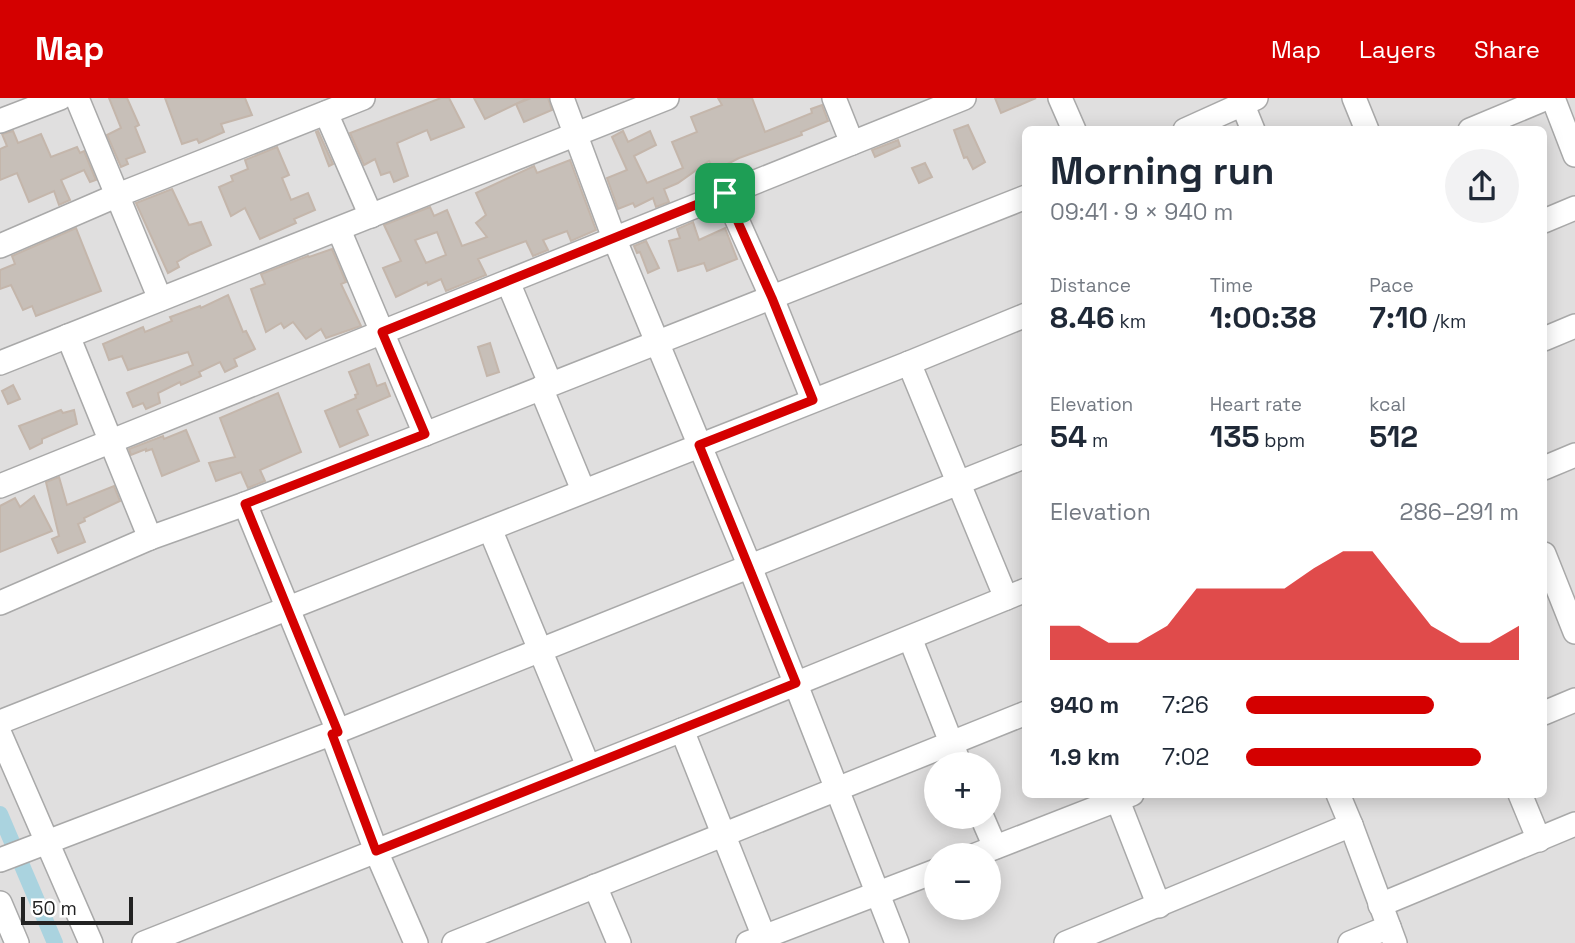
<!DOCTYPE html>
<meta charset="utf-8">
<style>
body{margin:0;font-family:"Space Grotesk",sans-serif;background:#f2f2f3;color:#1f2937;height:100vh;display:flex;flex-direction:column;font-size:26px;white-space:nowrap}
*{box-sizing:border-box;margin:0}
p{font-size:23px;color:#747a83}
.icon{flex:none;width:38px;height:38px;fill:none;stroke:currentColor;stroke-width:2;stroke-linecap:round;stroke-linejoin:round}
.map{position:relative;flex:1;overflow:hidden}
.sheet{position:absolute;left:1022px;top:28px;width:525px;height:672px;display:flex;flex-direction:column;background:#fff;border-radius:10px;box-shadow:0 4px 18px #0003}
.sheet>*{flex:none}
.fabs{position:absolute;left:924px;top:654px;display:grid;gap:14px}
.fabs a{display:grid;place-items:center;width:77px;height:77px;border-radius:50%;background:#fff;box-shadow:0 4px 18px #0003;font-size:35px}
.scale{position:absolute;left:21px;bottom:18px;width:112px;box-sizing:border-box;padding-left:7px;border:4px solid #222;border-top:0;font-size:19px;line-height:24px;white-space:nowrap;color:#222;-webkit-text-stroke:5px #fff;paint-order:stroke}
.pin{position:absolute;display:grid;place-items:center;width:60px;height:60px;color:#fff;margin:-30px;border-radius:14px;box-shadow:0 4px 10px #0006}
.round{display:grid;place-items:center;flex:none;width:74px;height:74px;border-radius:37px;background:#f2f2f3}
.head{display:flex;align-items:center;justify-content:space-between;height:119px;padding:0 28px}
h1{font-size:38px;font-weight:800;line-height:52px}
.figures{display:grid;grid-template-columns:repeat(3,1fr);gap:10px;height:119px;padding:7px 28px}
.figures div{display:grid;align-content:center}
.figures b{font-size:30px;font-weight:800}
.figures small{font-size:19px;font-weight:400}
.figures p{font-size:19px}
.chart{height:196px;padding:14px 28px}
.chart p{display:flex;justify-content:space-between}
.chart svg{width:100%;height:126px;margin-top:7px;fill:#d40000;opacity:.7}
ul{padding:0 28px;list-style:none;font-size:23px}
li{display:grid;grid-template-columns:112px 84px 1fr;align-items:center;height:52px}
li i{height:18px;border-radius:9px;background:#d40000}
header{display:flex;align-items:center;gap:42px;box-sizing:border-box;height:98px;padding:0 35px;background:#d40000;color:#fff}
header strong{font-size:33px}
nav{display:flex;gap:38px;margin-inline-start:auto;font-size:24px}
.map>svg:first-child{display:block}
</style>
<header>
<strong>Map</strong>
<nav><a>Map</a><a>Layers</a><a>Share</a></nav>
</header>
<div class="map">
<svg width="1575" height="845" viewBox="0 0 1575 845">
<rect width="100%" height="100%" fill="#f2efe9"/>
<path fill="#e0dfdf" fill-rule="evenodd" d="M0,0H1575V845H0ZM1026,32H1544V696H1026ZM936,667H989V719H936ZM936,758H989V810H936Z"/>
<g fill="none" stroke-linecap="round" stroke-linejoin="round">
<polyline stroke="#aad3df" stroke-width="16" points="0,716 55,845"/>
</g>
<g fill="#c7bfb8" stroke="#c4b6ab" stroke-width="2" fill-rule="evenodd">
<polygon points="109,0 127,0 139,27 135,29 145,54 126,61 128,66 121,69 107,37 121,30"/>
<polygon points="165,0 245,0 252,17 221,26 224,34 199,45 197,41 182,46"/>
<polygon points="441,0 449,0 464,29 431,42 427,32 397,45 408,78 394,84 390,74 381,77 375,61 364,67 350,35"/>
<polygon points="474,0 528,0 485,21"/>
<polygon points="531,0 548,0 552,12 524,24 516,6"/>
<polygon points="718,0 752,0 765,34 812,15 811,11 822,7 828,23 801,34 802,37 739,60 714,73 709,63 678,85 664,91 669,104 656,109 653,100 635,109 633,105 618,111 607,80 627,72 612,39 623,33 628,44 650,33 656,47 634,58 647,85 683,70 672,44 697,34 691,19 722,7"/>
<polygon points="995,0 1036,0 1001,15"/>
<polygon points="968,27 985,64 973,71 967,59 964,60 954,32"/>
<polygon points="13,33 18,45 41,36 51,59 77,49 80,55 84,53 96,82 90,84 84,72 61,82 70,102 59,107 54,93 29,104 17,75 0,82 0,51 7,48 2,36"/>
<polygon points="318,33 333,66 329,68 316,34"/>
<polygon points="898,42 900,48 875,59 872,52"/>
<polygon points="277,49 289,77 282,80 291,102 308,95 315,112 294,121 296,125 260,141 245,110 231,118 219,89 233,83 231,78 248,71 245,62"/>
<path d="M570,62L596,132L571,143L567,133L543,142L548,152L533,158L526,143L478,161L486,177L446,193L441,181L428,187L427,184L396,199L383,170L401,163L384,127L430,109L434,118L447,112L462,148L487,139L476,125L486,117L476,95L534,68L537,75ZM437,134L446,157L426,165L415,142Z"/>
<polygon points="925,65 932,79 919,85 912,70"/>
<polygon points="172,91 189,127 201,124 211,147 191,156 177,164 179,169 168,175 136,105"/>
<polygon points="693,124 699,142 725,130 737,161 707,173 704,165 678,173 669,143 680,140 677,131"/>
<polygon points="76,130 101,193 36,218 32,208 23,212 11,187 0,191 0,172 15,166 12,158"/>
<polygon points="646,143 659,170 648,175 640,154 637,155 634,148"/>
<polygon points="332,151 346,184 341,186 361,228 326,240 321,231 306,241 293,224 284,230 281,225 266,234 251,191 265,186 261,176 308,158 309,159"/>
<polygon points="228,197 243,234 246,233 255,251 234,261 237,268 225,274 220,264 199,274 201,278 181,287 180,284 158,295 160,305 146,311 143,305 133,309 127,295 193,267 188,254 128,272 122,258 109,262 103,246 143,229 145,234 172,223 170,219 200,208 201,210"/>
<polygon points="490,245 499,274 487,278 478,249"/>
<polygon points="369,266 377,288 385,285 390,298 357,312 368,337 340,349 325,313 356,300 355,297 358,296 349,274"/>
<polygon points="13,287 20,301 8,306 2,293"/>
<polygon points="278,295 301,354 260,372 265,383 248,390 241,374 216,383 209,365 235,359 220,320"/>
<polygon points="61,312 63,315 74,312 77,326 42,341 42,345 30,351 19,328"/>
<polygon points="186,332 199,363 162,378 152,351 146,353 146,351 131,357 129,351 163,338 164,341"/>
<polygon points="59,379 67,407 114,388 120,403 84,420 85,423 78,426 85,444 58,455 52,441 59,438 46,384"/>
<polygon points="34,398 52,433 0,454 0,408 15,400 20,409"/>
</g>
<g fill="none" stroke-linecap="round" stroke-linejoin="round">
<g stroke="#a9a9a9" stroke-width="26">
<g id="minor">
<polyline points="77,0 160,201"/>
<polyline points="562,0 614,140 750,469 897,845"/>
<polyline points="834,0 852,45"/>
<polyline points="1060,0 1074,32"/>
<polyline points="1240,0 1253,32"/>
<polyline points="1354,0 1367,32"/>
<polyline points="1553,0 1575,57"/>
<polyline points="326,15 371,118"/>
<polyline points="0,23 60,0"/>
<polyline points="1185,32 1256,0"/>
<polyline points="1470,32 1547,0"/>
<polyline points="725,95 772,200 813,302"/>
<polyline points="1544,123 1575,110"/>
<polyline points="339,132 425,336"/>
<polyline points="0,148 118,97 363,0"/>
<polyline points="508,184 550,285"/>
<polyline points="68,238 150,440"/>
<polyline points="1544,241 1575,228"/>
<polyline points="0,265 667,0"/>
<polyline points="909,265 1006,500"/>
<polyline points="541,290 583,392"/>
<polyline points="1544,370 1575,357"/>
<polyline points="0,388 964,0"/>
<polyline points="245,406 338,633"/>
<polyline points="490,431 588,668"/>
<polyline points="1544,456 1575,534"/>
<polyline points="0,505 150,440 245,406 425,336 1026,99"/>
<polyline points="910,540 960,667"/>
<polyline points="1544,615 1575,602"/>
<polyline points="0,624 909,265 1026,217"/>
<polyline points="682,632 764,839"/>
<polyline points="0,636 91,845"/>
<polyline points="332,636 376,753 416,845"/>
<polyline points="1338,696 1351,727 1395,845"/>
<polyline points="1520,696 1539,742"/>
<polyline points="1118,703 1159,808"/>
<polyline points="982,719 995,749"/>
<polyline points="973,758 1132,696"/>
<polyline points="0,762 338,633 1026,358"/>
<polyline points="595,788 619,845"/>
<polyline points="0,805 17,845"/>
<polyline points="1380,807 1575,726"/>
<polyline points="144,845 682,632 1026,492"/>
<polyline points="454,845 1026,615"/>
<polyline points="748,845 936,773"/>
<polyline points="1066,845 1351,727"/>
<polyline points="1350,845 1389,829"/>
</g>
</g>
<use href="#minor" stroke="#fff" stroke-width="23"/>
</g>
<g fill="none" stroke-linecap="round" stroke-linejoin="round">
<g stroke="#fff" stroke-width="14">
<polygon id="route" points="725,95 772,200 813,302 699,347 796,585 376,753 332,636 338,634 245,406 425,336 382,234"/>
</g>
<use href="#route" stroke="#d40000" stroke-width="9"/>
</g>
</svg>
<div class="fabs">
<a>+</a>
<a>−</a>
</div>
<div class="scale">50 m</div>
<div class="pin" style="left:725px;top:95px;background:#1e9e55"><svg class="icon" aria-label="arrive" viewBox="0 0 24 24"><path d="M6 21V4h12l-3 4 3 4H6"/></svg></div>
<section class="sheet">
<div class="head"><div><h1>Morning run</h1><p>09:41 · 9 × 940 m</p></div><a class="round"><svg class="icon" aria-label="share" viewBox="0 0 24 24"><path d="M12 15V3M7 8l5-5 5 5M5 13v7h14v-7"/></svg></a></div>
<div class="figures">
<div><p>Distance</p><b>8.46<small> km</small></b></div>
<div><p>Time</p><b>1:00:38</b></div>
<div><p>Pace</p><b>7:10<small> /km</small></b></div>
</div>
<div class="figures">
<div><p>Elevation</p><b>54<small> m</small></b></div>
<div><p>Heart rate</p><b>135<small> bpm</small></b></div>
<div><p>kcal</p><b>512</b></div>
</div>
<div class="chart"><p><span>Elevation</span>286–291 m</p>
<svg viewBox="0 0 160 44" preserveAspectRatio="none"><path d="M0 44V32L10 32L20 38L30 38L40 32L50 19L60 19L70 19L80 19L90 12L100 6L110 6L120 19L130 32L140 38L150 38L160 32V44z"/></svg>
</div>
<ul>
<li><b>940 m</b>7:26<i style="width:69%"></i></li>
<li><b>1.9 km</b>7:02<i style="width:86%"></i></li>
</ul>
</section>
</div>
